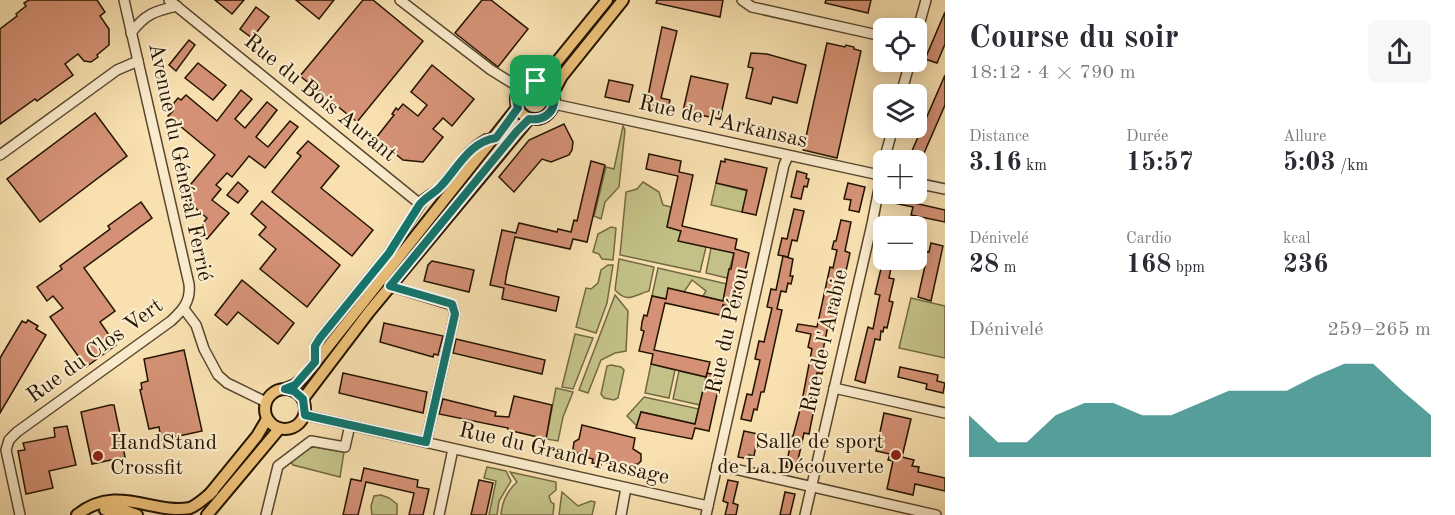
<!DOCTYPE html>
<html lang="fr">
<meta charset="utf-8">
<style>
body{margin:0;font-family:"Old Standard TT",serif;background:#f7f7f7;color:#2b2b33;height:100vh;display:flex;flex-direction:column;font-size:22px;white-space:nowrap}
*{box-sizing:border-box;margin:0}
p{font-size:20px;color:#7c7c81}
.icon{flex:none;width:33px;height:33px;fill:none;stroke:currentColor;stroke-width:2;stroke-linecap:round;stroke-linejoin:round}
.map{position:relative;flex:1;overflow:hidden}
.side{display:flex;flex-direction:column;background:#fff;width:510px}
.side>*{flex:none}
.buttons{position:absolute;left:873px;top:18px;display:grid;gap:12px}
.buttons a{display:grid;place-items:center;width:54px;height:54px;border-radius:9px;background:#fff;box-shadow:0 3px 15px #0003;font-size:30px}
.pin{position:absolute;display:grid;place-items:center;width:51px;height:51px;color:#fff;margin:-26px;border-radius:12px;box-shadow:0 3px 9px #0006}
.round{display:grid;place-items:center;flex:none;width:63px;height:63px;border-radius:9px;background:#f7f7f7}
.head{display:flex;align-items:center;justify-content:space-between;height:102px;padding:0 24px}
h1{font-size:33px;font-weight:600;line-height:45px}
.figures{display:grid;grid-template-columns:repeat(3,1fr);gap:9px;height:102px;padding:6px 24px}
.figures div{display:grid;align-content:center}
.figures b{font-size:26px;font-weight:600}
.figures small{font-size:16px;font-weight:400}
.figures p{font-size:16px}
.chart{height:168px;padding:12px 24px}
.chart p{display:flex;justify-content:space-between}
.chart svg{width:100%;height:108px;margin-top:6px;fill:#0f766e;opacity:.7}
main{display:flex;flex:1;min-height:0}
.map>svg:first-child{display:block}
</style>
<main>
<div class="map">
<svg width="945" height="515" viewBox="0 0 945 515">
<rect width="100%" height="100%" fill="#f8e0b0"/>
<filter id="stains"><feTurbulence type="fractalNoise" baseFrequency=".00333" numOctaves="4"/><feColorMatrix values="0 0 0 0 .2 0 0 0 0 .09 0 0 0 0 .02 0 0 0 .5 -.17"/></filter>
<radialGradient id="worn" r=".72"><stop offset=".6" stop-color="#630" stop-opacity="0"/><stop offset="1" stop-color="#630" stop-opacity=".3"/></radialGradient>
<g fill="#c3c187" stroke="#736a44" stroke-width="1.5">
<polygon points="623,126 625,130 619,187 605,202 601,219 594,216 606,167 614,169"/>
<polygon points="643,182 659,192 663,205 671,207 667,227 681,231 679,241 706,247 700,272 620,255 626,192 637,189"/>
<polygon points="716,183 747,191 742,212 711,205"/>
<polygon points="611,227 616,228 613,260 602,259 599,254 593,252 598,234"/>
<polygon points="711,248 734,253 727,278 706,273"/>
<path d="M619,259L654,267L649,291C634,295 628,304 615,290Z"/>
<polygon points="608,265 613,265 607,303 596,333 576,327 586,288 591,289 598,283 601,270"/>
<polygon points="658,268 727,284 723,301 703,296 706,291 692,280 684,292 669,289 666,299 652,296"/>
<polygon points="615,295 628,311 626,351 615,353 601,360 588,393 579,390"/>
<polygon points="911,298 945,306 945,358 899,348"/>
<polygon points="575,334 593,338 573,389 562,387"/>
<polygon points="651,364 675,370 669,398 645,393"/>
<polygon points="611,365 621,367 624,370 618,398 614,400 604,398 601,394 607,366"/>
<polygon points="679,371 706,377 700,405 673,399"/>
<polygon points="556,388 573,392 563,417 558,441 546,439"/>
<polygon points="644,397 699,409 695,424 641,412 637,426 627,416"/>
<polygon points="315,447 344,452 340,477 293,465 291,462 309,448"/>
<polygon points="487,467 506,471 511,481 499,501 497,515 489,515 496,481 484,478"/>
<path d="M510,472L556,482V490L549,496L551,502L554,504L553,515H501C502,502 508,490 517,482Z"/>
<polygon points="562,492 578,506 591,501 595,502 592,515 559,515"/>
<polygon points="381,495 389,498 397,504 397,515 372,515 371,506 374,496"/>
</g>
<g fill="#d49175" stroke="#231401" stroke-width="1.5">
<polygon points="29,0 97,0 105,12 100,16 109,29 109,45 97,55 98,57 91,62 84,61 78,54 65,64 73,75 37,101 35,99 0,124 0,29 17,16 16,14 26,6 24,3"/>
<polygon points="215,0 244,0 232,14"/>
<polygon points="296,0 334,0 319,19"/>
<polygon points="363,0 373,0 423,41 357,122 300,76"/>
<polygon points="482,0 491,0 528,29 498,67 455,33"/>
<polygon points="657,0 723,0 720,17 656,3"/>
<polygon points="826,0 871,0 868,13 825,3"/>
<polygon points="256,7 269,17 252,38 240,29"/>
<polygon points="945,12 945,44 937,63 925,59"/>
<polygon points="662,27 677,31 661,98 670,100 668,110 646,106"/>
<polygon points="189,40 195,45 176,71 169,65"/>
<polygon points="827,43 845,47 846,45 854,47 854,49 861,51 837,158 803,150"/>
<polygon points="751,53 767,54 806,65 797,103 773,97 771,104 746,98 753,68 748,67"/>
<polygon points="198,63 226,85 213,100 185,78"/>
<polygon points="432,65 474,99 452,126 443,118 433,129 443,137 423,162 403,160 376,138 394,115 392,114 396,108 398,110 403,104 418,116 427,105 411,92"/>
<polygon points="945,75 945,105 921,160 908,160"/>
<polygon points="691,76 728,84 720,119 700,115 700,118 691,116 692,113 683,111"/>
<polygon points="609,80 633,85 629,102 605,97"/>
<polygon points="241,90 252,99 235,119 245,128 267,102 277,110 256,137 268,147 290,121 298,127 265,168 249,156 232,177 227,173 216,185 221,189 212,200 229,213 207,239 197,231 207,218 186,200 190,194 186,190 215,155 168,116 173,111 170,108 178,98 181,100 186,95 217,121"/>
<polygon points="95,113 127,156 40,222 7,179"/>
<polygon points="564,124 573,142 572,150 569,155 551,162 542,159 514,192 499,177 529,140"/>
<polygon points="308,141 339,166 321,188 373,230 352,256 272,192 301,156 297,153"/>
<polygon points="649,154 681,161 679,172 693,175 682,226 737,239 735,249 749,253 737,308 723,305 720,315 665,303 654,350 710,362 706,377 651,364 653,354 639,351 644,331 641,330 642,322 644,315 647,316 652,296 666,299 668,288 723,301 729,269 731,269 734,253 678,241 681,231 667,227 678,176 646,169"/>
<polygon points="725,159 767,168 756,215 742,212 747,190 716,183 721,161 725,162"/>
<polygon points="591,161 605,165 587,242 573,239 570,249 515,237 507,272 505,284 559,297 556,311 502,299 504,288 490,285 502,230 516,233 519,223 557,232 558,229 571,232 574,220 577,221"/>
<polygon points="797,171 807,174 806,178 809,179 807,187 804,186 801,199 791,197"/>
<polygon points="238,182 248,191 238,203 227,195"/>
<polygon points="848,183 865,187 859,212 849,210 851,200 844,199"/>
<polygon points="891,194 915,198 914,203 945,210 945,222 911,215 913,207 889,202"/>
<polygon points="262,201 340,265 307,307 260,269 276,249 259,235 266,227 251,214"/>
<polygon points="141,202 152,218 84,268 115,311 100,322 116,345 86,367 50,317 63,308 53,296 47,301 37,287 62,269 60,266 110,229 108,226"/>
<polygon points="794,209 804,211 797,241 792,240 788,257 778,255 782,238 787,239"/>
<polygon points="841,220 851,222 845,251 850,253 846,271 841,270 833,303 838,304 834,322 829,321 822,355 827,356 822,374 817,373 813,390 809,408 814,409 809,434 804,433 796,469 786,467 790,446 788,445 790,436 793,436 801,406 812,349 808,347 811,334 796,331 798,324 817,327 830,267 833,268 837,250 832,249 834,241 836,241"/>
<polygon points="931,243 943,246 931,301 918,297 925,266 916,264 916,249 929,252"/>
<polygon points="783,256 793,259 790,276 793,276 791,284 788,283 786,292 781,291 777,309 782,310 764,392 761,392 757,410 754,409 751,421 741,419 747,394 752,395 760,360 755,359 759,341 764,342 772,308 767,307 771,289 776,290"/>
<polygon points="883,260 899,260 891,268 889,278 894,279 889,301 893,302 887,328 884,327 883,332 881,331 880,340 875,339 865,383 855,380 868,327 873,329 879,299 880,295 875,294"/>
<polygon points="432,261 474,270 469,292 424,281 428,265"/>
<polygon points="242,280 294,323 278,344 238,312 227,325 215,315"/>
<polygon points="28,320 38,326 36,329 46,335 0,413 0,358 22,321 26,323"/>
<polygon points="384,323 443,336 438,355 434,354 433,357 380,342"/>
<polygon points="456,339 545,360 542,374 453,353"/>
<polygon points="184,350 202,431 161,440 159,427 149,429 140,390 142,389 141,383 148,381 144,359"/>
<polygon points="900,367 938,375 937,381 945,383 943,393 926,389 927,384 898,377"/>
<polygon points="343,373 427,392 423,413 339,393"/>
<polygon points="707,373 721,376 709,431 695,428 692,439 636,428 641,412 695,424"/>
<polygon points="514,396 552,405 546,439 508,430 508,428 439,414 443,399 496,412 495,416 509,417"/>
<polygon points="110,405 114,405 125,457 92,464 81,412"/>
<polygon points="884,413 911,419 902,457 914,460 912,466 919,467 918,472 945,478 945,491 915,484 913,495 887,489 893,461 888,460 890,454 876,451"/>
<polygon points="582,425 635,438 633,449 641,454 641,461 638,464 629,465 628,467 602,462 601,465 592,463 593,459 585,457 585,456 577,453 573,449 574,442 579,439"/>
<polygon points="67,426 76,465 49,471 53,488 26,494 18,451 25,450 23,443 55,437 54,428"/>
<polygon points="744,431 758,434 754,456 749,455 749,459 738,457"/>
<polygon points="364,468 418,480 417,487 429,489 423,515 409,515 414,493 366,482 358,515 343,515 351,479 361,481"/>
<polygon points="479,480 493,483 486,515 471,515"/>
<polygon points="728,480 738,482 733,503 738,505 736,515 725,515 728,503 723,501"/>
<polygon points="785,492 795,494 790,515 780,515"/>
</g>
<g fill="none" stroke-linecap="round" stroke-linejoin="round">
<g stroke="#58472d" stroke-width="12">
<g id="minor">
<polyline points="169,0 420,204"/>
<polyline points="400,0 491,70 520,88"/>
<polyline points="742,0 752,7 873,34"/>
<path d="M131,33C145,14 155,11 177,6"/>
<polyline points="916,36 926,0"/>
<polyline points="901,94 910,62"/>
<polyline points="554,104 884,176"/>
<polyline points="0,155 117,70 138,61"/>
<polyline points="884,160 893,128"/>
<polyline points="916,183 945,189"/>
<polyline points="390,286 452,305 455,314 426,442"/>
<polyline points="184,309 196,325 204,349 218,375 227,383 266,402"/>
<polyline points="315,362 315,346 320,338 389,253 424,199 440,188 469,152 477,145 486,139 496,138"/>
<polyline points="834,388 945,413"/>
<polyline points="305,415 708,506"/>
<polyline points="717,465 936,515"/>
<path d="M20,515L6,450L9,440L17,432L171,321C183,310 191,301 189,284L124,0"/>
<polyline points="266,515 278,466 311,441 345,447 350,425"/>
<polyline points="439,515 453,449"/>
<polyline points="621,515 626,488"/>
<polyline points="706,515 784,165 788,156"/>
<polyline points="805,515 872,224 884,163"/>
</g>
</g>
<g stroke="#231401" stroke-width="14">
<g id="major">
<circle cx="535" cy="100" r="19"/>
<polyline points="536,81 551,69 607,0"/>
<polyline points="553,93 562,76 623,0"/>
<circle cx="285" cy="409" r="20"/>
<polyline points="285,389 295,385 304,377 517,108"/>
<polyline points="303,399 369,312 529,119"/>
<polyline points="209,495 257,436 267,419"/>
<polyline points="105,510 123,510 137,515"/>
<path d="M77,515C117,483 153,515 190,508C199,504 206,497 213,491"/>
<polyline points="207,515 279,429"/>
</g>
</g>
<use href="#minor" stroke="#faebcc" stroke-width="9"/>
<use href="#major" stroke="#ecc078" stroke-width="10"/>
</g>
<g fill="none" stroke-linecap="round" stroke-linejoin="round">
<g stroke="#fff" stroke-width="12">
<path id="route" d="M536,81C564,87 558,123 529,119L517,131L390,286L452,304L455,314L426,442L305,415L303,399L294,391L285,389L295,385L315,362V346L320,338L389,253L420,204C426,197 435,193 441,186C458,168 469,142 496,138L518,108C513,94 520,83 536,81Z"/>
</g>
<use href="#route" stroke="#0f766e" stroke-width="8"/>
</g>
<g fill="#8f2418" stroke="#faebcc" stroke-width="2">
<circle cx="896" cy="455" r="6"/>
<circle cx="98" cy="456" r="6"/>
</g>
<g text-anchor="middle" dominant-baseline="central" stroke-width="4.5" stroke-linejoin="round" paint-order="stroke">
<g font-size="22" fill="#231401" stroke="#faebcc">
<text transform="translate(320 98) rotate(39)">Rue du Bois Aurant</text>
<text transform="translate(723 122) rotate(13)">Rue de l'Arkansas</text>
<text transform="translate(180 162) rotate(78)">Avenue du Général Ferrié</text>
<text transform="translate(728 331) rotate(-77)">Rue du Pérou</text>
<text transform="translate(825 341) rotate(-77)">Rue de l'Arabie</text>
<text transform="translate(95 351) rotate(-36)">Rue du Clos Vert</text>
<text transform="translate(564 454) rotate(13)">Rue du Grand Passage</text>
</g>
<g font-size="22" fill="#231401" stroke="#faebcc" text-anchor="end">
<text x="884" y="442">Salle de sport<tspan x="884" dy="25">de La Découverte</tspan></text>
<text x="110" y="443" text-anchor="start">HandStand<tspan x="110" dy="25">Crossfit</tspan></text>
</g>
</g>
<rect width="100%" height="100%" filter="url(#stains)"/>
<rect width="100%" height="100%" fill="url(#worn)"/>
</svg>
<div class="buttons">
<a><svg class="icon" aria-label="locate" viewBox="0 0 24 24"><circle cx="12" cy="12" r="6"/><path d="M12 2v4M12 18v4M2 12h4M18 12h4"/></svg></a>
<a><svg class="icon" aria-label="layers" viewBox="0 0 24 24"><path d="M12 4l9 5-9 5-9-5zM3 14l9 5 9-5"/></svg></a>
<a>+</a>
<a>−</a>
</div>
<div class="pin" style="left:536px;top:81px;background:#1e9e55"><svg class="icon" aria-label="arrive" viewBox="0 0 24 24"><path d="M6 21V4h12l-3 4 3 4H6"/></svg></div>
</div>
<section class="side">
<div class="head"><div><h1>Course du soir</h1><p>18:12 · 4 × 790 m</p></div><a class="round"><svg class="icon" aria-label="share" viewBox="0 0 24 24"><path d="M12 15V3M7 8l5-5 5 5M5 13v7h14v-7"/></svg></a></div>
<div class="figures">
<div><p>Distance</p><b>3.16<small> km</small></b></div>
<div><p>Durée</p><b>15:57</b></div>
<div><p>Allure</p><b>5:03<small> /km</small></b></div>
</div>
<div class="figures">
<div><p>Dénivelé</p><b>28<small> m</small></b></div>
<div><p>Cardio</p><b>168<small> bpm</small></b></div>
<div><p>kcal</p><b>236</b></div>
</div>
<div class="chart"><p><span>Dénivelé</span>259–265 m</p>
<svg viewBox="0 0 160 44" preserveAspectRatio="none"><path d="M0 44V27L10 38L20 38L30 27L40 22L50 22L60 27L70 27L80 22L90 17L100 17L110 17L120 11L130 6L140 6L150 17L160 27V44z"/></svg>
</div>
</section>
</main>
